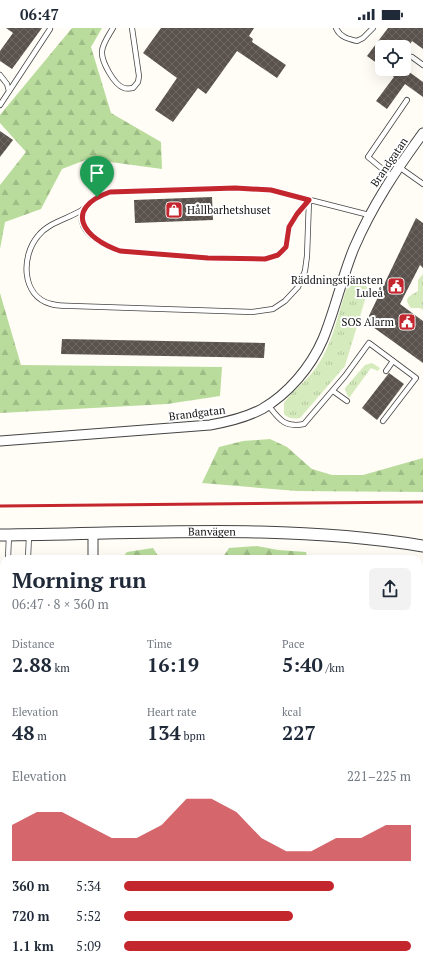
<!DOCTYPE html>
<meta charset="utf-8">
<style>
body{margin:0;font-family:"PT Serif",serif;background:#f2f2f3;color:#1f2937;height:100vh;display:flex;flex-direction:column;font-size:15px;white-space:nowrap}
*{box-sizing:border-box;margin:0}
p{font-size:13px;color:#747a83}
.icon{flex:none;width:22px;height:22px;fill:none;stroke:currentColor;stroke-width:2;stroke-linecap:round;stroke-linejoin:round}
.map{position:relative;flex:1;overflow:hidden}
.sheet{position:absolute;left:0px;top:527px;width:423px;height:414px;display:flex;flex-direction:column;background:#fff;border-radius:12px 12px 0 0;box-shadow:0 4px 16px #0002}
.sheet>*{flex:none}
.buttons{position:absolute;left:375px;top:12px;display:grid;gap:8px}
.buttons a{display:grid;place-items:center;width:36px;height:36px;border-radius:6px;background:#fff;box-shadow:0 4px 16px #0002;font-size:20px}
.pin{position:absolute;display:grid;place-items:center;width:34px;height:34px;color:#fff;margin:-41px -17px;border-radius:50% 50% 50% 0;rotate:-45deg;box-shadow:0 0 4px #0007}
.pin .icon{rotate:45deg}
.round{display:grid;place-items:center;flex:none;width:42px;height:42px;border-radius:6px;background:#f2f2f3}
.summary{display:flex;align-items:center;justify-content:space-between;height:68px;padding:0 12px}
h1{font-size:22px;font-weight:600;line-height:30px}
.stats{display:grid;grid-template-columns:repeat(3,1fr);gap:6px;height:68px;padding:4px 12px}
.stats div{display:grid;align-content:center}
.stats b{font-size:20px;font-weight:600}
.stats small{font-size:11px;font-weight:400}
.stats p{font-size:11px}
.chart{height:112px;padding:8px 12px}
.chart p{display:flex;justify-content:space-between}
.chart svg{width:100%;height:72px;margin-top:4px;fill:#c4262e;opacity:.7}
ul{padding:0 12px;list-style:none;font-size:13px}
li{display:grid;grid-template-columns:64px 48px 1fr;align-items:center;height:30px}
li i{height:10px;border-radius:5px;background:#c4262e}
.status{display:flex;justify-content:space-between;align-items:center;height:28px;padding:0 20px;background:#fff;direction:ltr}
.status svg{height:11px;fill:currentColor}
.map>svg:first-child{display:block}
</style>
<div class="status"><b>06:47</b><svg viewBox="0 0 49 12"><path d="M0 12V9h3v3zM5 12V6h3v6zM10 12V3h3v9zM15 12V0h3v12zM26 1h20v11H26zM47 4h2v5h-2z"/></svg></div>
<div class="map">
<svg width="423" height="941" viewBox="0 0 423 941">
<defs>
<pattern id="grass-tufts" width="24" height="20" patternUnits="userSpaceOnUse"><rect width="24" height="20" fill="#d5ebbd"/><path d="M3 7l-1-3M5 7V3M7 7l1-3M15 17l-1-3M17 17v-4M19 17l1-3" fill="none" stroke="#b6c8a1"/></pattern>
<pattern id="forest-firs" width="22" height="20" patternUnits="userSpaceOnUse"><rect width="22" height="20" fill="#b9dc9c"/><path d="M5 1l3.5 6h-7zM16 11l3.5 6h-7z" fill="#9ebc85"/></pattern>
<pattern id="water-ripples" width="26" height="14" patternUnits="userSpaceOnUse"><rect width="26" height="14" fill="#b9e0f7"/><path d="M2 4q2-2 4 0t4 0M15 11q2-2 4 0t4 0" fill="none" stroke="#9ebfd3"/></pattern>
<pattern id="building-cross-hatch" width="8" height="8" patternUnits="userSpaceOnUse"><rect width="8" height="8" fill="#5a524d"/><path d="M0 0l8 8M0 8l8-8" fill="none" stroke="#6d6662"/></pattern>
</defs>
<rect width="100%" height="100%" fill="#fffdf5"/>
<g fill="url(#grass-tufts)">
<path d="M423,246V282L420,280H411C402,269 411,268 418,263V252Z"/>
<path d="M353,253C359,253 364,256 368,260L367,265L345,338L300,390C293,391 289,391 284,386V375C291,364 303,356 312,345C331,322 337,290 346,262L349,255Z"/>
<polygon points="372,335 380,340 378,343 371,340 349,370 345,362 345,360 365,337"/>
</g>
<g fill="url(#forest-firs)">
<polygon points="72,0 102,0 91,19 111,85 161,114 162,141 88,131 62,141 41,181 5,194 0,221 0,157 26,124 0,95 0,87"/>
<polygon points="0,265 21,337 222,339 220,368 167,376 0,385"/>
<polygon points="270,411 287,419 312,441 332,447 363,447 423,430 423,464 297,463 202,455 219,419 243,413"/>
<polygon points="257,518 278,522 306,524 307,529 223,529 229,520"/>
<polygon points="153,520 160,531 121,531 127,524"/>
</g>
<g fill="url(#water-ripples)" stroke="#3f96cf">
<polygon points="271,528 344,531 179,531"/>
<polygon points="419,541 423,541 423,831 419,827"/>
</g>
<g fill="url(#building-cross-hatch)">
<polygon points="6,0 42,0 12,41 0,33 0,23 13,5"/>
<polygon points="161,0 254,0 249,8 253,11 252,14 286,37 277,50 237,23 206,66 198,60 173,94 155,82 177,50 143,25"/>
<polygon points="388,0 423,0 423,21 412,13 408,19 382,19 382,39 367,28"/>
<polygon points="384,41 405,41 423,54 423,69 405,56 387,81 376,73 394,49"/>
<polygon points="0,103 13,112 0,129"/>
<polygon points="212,169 213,192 135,195 134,172"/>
<polygon points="416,190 423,195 423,240 420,237 400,276 423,293 423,335 366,294"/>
<polygon points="62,311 265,315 264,330 61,326"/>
<polygon points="389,345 404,356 377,392 362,380"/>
</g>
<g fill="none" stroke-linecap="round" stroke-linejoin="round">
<g stroke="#444" stroke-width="6">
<g id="service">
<path d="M113,0C109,7 103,15 102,23C101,33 114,57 124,60C127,61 131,60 133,60L138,54L139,48L132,0"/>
<path d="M336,0C340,9 348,11 357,13L363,10L373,0"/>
<polyline points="412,29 423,37"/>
<polyline points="0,47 7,56 9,63"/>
<polyline points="0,77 50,1"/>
<polyline points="399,139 423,156"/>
<polyline points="392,149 368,129 407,72"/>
<path d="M309,172L307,228L305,243L298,259L285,273L273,281L252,284L73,278C66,278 58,278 51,276C21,268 21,228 38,208C49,194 68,191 82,182C88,179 91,173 96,170C100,167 106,166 110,164L235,160L271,162L369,187"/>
<path d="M84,181C83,185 81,190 82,194C85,209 108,219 121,223L208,230L265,231L278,227L286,219L289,199L297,186L309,172"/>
<polyline points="386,343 393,333"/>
<polyline points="333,363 347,373"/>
<path d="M268,377C279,391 284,400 304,396L345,348L369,315L416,350L383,393"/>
<polyline points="8,531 9,507"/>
<polyline points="28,531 29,507"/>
<polyline points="0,554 4,554"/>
<polyline points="0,651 4,651"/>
<polyline points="0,749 4,749"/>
</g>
</g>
<g stroke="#444" stroke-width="11">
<g id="minor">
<path d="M0,413L210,397C227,394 245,390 262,381C288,366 311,339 323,311C335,282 342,249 354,220C372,178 396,142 423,105"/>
<polyline points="93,505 93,531"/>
<polyline points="0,802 4,803"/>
<polyline points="0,923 4,923"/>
<polyline points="63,937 74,941"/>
</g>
</g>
<g stroke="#444" stroke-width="13">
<g id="tertiary">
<path id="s1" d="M0,507C141,506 284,495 423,518"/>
</g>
</g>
<g stroke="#222" stroke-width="16">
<g id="primary">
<polyline points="0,850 4,850"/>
<polyline points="419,866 423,866"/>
<polyline points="0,874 4,874"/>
<polyline points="419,889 423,889"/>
</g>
</g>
<use href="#service" stroke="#fff" stroke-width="4.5"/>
<use href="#minor" stroke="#fff" stroke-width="9"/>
<use href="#tertiary" stroke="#fff" stroke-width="11"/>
<use href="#primary" stroke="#f9d66b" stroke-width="14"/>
<polyline stroke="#c4262e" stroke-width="3" points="0,478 423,474"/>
</g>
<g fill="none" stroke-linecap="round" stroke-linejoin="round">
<g stroke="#fff" stroke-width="8">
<path id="route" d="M235,160L271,162L309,172L297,186L289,199L286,219L278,227L265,231L208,230L120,223C84,211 62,181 110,164Z"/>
</g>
<use href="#route" stroke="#c4262e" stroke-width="5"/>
</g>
<defs>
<g id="shop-square" transform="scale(0.9)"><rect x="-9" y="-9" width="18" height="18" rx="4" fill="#c4262e" stroke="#fff"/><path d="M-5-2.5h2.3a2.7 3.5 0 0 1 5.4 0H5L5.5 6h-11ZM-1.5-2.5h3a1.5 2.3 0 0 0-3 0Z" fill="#fff"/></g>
<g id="civic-square" transform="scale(0.9)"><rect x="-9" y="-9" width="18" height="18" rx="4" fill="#c4262e" stroke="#fff"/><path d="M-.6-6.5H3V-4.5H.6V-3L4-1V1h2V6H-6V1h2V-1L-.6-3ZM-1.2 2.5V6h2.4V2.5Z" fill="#fff"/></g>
</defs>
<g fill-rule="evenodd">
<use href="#shop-square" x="174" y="182"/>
<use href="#civic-square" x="396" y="258"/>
<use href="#civic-square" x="407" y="294"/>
</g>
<g text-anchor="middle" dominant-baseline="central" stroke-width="4" stroke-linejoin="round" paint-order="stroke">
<g font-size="11" fill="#111" stroke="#fff">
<text transform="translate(389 134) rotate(-56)">Brandgatan</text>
<text transform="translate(197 385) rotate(-7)">Brandgatan</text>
<text stroke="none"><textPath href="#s1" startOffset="212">Banvägen</textPath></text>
</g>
<g font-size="11" fill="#111" stroke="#fff" text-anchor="end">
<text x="187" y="182" text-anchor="start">Hållbarhetshuset</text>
<text x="383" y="252">Räddningstjänsten<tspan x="383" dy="13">Luleå</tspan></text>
<text x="394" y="294">SOS Alarm</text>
</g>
</g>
</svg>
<div class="buttons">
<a><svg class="icon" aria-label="locate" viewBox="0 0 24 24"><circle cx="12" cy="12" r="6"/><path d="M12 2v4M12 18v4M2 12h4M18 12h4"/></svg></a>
</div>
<div class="pin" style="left:97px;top:169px;background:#1e9e55"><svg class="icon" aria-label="arrive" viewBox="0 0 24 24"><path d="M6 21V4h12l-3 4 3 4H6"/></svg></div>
<section class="sheet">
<div class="summary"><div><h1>Morning run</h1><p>06:47 · 8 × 360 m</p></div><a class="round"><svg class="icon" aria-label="share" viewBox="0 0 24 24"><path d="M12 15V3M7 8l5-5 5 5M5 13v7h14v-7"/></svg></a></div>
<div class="stats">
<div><p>Distance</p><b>2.88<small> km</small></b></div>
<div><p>Time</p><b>16:19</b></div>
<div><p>Pace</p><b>5:40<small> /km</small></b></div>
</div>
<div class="stats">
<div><p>Elevation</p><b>48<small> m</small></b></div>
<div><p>Heart rate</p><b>134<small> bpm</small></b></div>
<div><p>kcal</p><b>227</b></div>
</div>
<div class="chart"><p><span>Elevation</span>221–225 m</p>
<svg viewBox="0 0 160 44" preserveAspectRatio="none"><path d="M0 44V22L10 14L20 14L30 22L40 30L50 30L60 22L70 6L80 6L90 14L100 30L110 38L120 38L130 30L140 30L150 22L160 22V44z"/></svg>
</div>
<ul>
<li><b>360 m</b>5:34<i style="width:73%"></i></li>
<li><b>720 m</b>5:52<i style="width:59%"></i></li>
<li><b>1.1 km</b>5:09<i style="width:100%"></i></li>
</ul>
</section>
</div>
